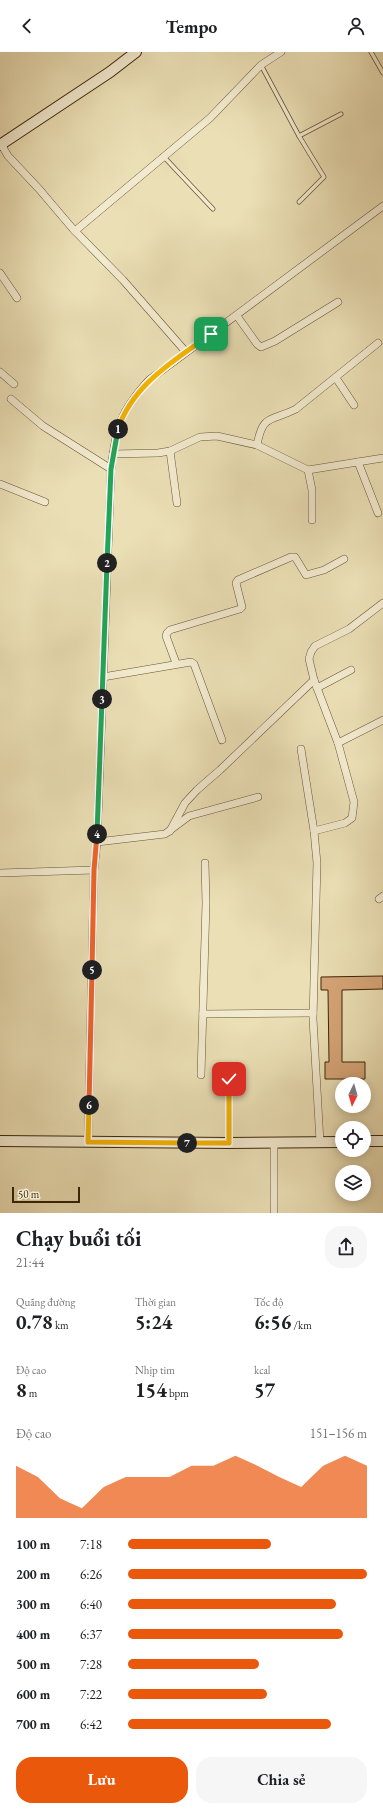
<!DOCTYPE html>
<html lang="vi">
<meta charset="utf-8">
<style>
body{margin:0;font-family:"EB Garamond",serif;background:#f6f6f6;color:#202124;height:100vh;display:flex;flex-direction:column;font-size:15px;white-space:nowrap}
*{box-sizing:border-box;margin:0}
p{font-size:13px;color:#757577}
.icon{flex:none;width:22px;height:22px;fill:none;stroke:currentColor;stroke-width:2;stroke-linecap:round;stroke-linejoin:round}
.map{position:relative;height:1161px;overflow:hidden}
.details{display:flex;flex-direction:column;background:#fff;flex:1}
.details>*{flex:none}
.needle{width:26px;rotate:185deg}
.tools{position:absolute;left:335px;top:1025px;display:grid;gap:8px}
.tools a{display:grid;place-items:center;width:36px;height:36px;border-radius:50%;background:#fff;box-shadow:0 2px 10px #0003;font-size:20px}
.scale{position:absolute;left:12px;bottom:10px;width:68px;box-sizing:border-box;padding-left:4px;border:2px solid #3d270a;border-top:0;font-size:11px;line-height:14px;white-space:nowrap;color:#3d270a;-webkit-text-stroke:3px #f2eacf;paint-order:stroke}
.pin{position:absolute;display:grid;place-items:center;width:34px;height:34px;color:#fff;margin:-17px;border-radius:8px;box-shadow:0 2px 6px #0006}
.km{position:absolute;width:20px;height:20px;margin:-10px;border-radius:50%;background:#222;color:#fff;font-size:11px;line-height:20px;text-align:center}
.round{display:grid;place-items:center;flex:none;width:42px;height:42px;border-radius:16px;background:#f6f6f6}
.overview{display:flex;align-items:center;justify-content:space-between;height:68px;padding:0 16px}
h1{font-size:22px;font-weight:700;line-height:30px}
.metrics{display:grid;grid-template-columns:repeat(3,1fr);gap:6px;height:68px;padding:4px 16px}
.metrics div{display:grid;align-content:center}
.metrics b{font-size:20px;font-weight:700}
.metrics small{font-size:11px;font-weight:400}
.metrics p{font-size:11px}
.chart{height:112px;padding:8px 16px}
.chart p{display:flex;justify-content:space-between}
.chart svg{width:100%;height:72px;margin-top:4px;fill:#ea580c;opacity:.7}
.action{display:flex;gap:8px;margin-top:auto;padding:8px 16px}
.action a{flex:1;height:46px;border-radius:16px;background:#ea580c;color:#fff;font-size:16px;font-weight:700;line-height:46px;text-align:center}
.action a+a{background:#f6f6f6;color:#202124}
ul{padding:0 16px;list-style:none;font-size:13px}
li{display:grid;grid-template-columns:64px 48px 1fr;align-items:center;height:30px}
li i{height:10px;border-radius:5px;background:#ea580c}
header{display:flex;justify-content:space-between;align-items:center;height:52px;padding:0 16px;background:#fff;font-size:18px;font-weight:700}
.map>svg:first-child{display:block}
</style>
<header><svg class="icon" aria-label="back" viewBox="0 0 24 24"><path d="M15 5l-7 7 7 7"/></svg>Tempo<svg class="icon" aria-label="person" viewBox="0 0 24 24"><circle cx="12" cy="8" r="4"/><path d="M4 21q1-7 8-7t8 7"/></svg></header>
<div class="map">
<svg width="383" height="1161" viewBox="0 0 383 1161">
<rect width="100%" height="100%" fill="#ebdfb5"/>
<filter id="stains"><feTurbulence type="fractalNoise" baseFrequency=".005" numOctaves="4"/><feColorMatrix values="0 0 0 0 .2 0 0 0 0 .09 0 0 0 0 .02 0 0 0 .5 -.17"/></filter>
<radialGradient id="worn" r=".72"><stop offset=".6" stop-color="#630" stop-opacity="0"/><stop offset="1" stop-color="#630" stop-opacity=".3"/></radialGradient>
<polygon fill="#d5a578" stroke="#3d270a" points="383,924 383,937 342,938 342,1010 365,1010 365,1027 325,1027 325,1010 329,1010 328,938 321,938 321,925"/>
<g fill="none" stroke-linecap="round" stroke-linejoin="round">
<g stroke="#685535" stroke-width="5">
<g id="lane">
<polyline points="371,0 383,21"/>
<polyline points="261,13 299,84 324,125 299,150"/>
<polyline points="299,84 341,62"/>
<polyline points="164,105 213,157"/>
<polyline points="229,1090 229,1027"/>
</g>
</g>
<g stroke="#685535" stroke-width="8">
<g id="street">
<polyline points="1,92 8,104 39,137 73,177 123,228 186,300"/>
<polyline points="75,179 210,66 261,13 281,0"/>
<polyline points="0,221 17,246"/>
<polyline points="237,264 257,292 261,295 275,289 338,250"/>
<polyline points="0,320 14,332"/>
<polyline points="336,326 354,353"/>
<polyline points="11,347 43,374 111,417"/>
<path d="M257,393C263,361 271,370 296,357L378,291"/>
<polyline points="170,399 177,451"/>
<polyline points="113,402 158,401 170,399 200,385 217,384 257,393 308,418 383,406"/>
<polyline points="358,410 378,461"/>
<polyline points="308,418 312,438 312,468"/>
<polyline points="0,432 45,450"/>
<polyline points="176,611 166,584 167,581 170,578 240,557 242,555 236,531 238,528 291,505 295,505 306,523 324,518 344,507"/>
<polyline points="103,625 191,610 194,612 222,688"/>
<polyline points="317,636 351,618"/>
<polyline points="338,691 383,668"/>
<polyline points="301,697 314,779 317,811 313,967 320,1090"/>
<polyline points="170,779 185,751 197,738 220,718 314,628"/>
<polyline points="314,779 345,771 352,766 354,750 338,691 314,628 309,607 311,600 315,594 349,577 383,551"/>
<polyline points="97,790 165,782 189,764 258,745"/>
<polyline points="0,821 94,818"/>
<polyline points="379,847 383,844"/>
<polyline points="203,962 313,961"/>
<polyline points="201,1023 206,851 205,811"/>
<path d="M88,1090L94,818L97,790L111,417C116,375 120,360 149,328L383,154"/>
<polyline points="274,1091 274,1161"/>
</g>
</g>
<g stroke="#3d270a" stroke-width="12">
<g id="secondary">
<polyline points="0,93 110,20 136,0"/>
<polyline points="0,1089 229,1091 342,1090"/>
<polyline points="364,1089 383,1089"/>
</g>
</g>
<use href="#lane" stroke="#f2eacf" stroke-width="3.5"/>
<use href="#street" stroke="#f2eacf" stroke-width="7"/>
<use href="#secondary" stroke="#f2eacf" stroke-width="10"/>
</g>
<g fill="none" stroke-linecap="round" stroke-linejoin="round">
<g stroke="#fff" stroke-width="8">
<path id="split-1" d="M118,377C133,332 175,308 211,282"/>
</g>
<g stroke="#fff" stroke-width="8">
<polyline id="split-2" points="107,511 111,417 118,377"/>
</g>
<g stroke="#fff" stroke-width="8">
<polyline id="split-3" points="102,647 107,511"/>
</g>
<g stroke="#fff" stroke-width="8">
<polyline id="split-4" points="97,782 102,647"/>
</g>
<g stroke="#fff" stroke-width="8">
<polyline id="split-5" points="92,918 94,818 97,782"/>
</g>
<g stroke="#fff" stroke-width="8">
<polyline id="split-6" points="89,1053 92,918"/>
</g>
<g stroke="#fff" stroke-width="8">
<polyline id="split-7" points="89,1053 88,1090 187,1091"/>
</g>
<g stroke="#fff" stroke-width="8">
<polyline id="split-8" points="187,1091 229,1091 229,1027"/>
</g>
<use href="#split-1" stroke="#f5b400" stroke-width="5"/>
<use href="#split-2" stroke="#22a559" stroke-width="5"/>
<use href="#split-3" stroke="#22a559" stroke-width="5"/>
<use href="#split-4" stroke="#22a559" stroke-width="5"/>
<use href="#split-5" stroke="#f0652b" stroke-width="5"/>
<use href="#split-6" stroke="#f0652b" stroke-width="5"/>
<use href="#split-7" stroke="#f5b400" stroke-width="5"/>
<use href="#split-8" stroke="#f5b400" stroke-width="5"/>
</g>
<rect width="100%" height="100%" filter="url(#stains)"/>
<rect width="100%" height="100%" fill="url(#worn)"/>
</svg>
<div class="tools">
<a><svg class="needle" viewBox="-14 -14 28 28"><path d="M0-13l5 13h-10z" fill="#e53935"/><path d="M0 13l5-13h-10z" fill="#757577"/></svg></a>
<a><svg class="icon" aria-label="locate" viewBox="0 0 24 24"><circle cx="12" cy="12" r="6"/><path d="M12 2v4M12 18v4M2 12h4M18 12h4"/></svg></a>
<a><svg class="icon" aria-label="layers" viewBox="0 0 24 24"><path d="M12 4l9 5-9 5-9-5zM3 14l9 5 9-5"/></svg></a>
</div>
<div class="scale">50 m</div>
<div class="pin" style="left:211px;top:282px;background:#1e9e55"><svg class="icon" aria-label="arrive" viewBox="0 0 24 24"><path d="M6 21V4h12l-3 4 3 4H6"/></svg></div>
<div class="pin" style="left:229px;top:1027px;background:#d93025"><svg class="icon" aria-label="check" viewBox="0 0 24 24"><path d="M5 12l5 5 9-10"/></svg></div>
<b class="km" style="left:118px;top:377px">1</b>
<b class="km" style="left:107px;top:511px">2</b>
<b class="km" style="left:102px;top:647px">3</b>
<b class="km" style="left:97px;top:782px">4</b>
<b class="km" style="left:92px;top:918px">5</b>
<b class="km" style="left:89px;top:1053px">6</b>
<b class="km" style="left:187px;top:1091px">7</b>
</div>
<section class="details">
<div class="overview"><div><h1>Chạy buổi tối</h1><p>21:44</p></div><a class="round"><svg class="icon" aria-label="share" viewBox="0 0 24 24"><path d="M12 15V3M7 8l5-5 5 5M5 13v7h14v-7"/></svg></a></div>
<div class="metrics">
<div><p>Quãng đường</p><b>0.78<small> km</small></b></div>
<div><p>Thời gian</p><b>5:24</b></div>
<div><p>Tốc độ</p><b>6:56<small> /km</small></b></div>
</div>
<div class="metrics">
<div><p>Độ cao</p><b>8<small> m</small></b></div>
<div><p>Nhịp tim</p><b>154<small> bpm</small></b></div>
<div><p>kcal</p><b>57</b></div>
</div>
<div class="chart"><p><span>Độ cao</span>151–156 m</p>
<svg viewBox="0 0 160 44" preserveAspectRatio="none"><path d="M0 44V12L10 19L20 32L30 38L40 25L50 19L60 19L70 19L80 12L90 12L100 6L110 12L120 19L130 25L140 12L150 6L160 12V44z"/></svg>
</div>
<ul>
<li><b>100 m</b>7:18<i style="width:60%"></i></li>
<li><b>200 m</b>6:26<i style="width:100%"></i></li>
<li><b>300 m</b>6:40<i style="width:87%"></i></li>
<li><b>400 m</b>6:37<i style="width:90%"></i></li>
<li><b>500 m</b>7:28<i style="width:55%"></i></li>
<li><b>600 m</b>7:22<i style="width:58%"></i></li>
<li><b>700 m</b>6:42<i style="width:85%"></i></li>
</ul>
<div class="action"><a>Lưu</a><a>Chia sẻ</a></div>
</section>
